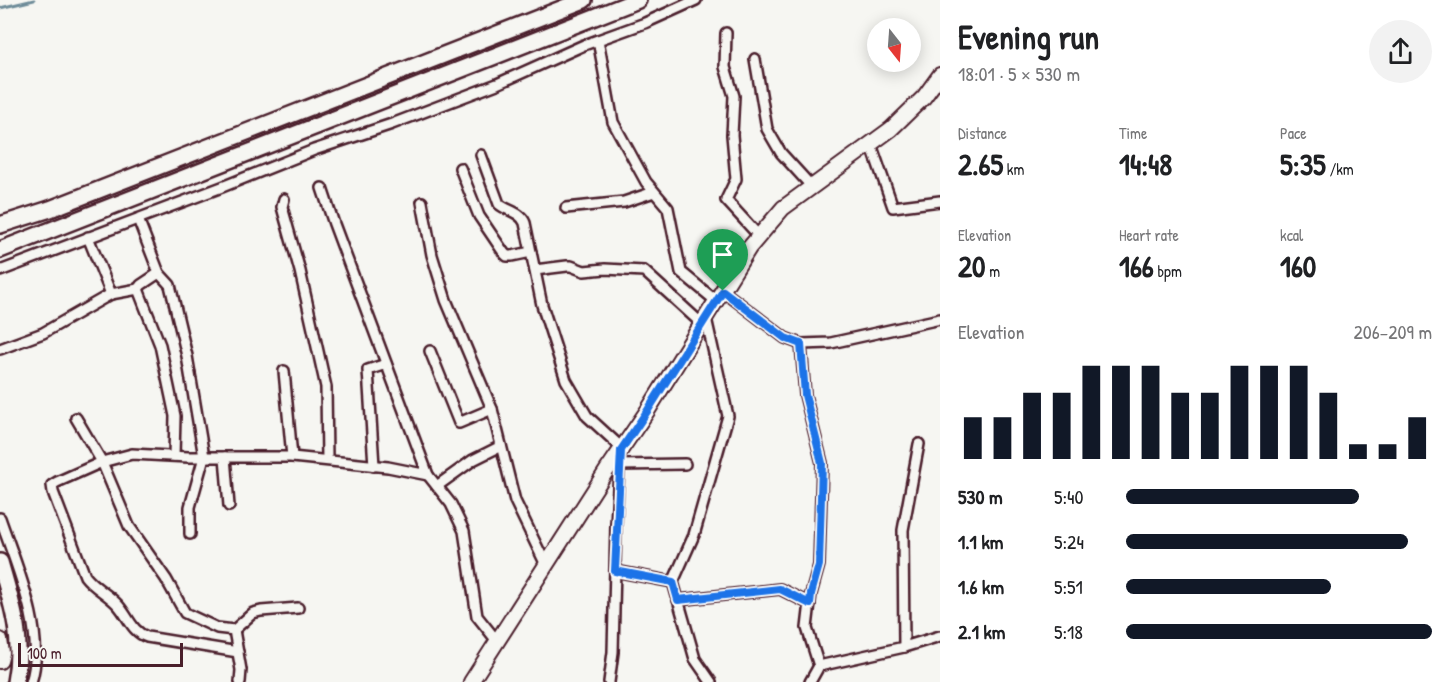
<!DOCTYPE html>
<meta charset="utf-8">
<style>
body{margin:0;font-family:"Patrick Hand",sans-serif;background:#f2f2f2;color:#202124;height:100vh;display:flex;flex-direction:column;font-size:22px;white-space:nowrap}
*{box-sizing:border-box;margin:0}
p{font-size:20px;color:#757577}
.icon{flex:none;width:33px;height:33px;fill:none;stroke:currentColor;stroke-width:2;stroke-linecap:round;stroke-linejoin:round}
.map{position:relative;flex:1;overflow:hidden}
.side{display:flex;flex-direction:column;background:#fff;width:510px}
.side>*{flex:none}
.needle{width:39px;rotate:163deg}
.buttons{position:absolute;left:867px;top:18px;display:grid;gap:12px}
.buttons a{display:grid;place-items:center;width:54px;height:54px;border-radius:50%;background:#fff;box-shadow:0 3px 15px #0003;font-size:30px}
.scale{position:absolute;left:18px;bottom:15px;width:165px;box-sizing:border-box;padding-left:6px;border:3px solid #4a1f2b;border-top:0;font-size:16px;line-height:21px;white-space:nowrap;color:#4a1f2b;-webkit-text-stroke:4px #f6f6f2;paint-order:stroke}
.pin{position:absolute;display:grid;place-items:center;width:51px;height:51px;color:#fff;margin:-62px -26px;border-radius:50% 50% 50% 0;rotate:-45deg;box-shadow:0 0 6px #0007}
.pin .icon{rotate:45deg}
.round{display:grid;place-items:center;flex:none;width:63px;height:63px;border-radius:32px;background:#f2f2f2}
.summary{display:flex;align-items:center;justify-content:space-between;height:102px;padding:0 18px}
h1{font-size:33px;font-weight:800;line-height:45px}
.stats{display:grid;grid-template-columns:repeat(3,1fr);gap:9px;height:102px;padding:6px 18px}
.stats div{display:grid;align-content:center}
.stats b{font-size:30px;font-weight:800}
.stats small{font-size:16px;font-weight:400}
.stats p{font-size:16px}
.chart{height:168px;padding:12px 18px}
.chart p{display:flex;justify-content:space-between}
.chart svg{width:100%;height:108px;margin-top:6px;stroke:#111827;stroke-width:6}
ul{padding:0 18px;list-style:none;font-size:20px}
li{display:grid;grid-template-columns:96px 72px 1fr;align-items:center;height:45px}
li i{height:15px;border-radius:8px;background:#111827}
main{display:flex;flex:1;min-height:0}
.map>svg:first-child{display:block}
</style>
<main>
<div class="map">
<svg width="940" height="682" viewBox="0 0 940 682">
<rect width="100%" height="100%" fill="#f6f6f2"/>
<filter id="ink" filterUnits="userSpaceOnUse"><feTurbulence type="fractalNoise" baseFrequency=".0167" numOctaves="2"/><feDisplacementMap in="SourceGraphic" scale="12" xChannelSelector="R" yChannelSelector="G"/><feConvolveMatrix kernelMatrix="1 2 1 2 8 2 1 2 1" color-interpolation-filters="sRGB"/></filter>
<g filter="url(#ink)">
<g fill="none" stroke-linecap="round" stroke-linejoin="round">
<polyline stroke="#6e8c99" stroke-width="3" points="0,8 34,0"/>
<g stroke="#4a1f2b" stroke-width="14">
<g id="minor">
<polyline points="726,33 725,67 734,96 732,135 736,179 726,200 759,236"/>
<polyline points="598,40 613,122 646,182 668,208 681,272 716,301"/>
<polyline points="755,59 767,129 781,153 812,187"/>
<polyline points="871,144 893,207 940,201"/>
<path d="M481,155L499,204C507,211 521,212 525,223L542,305L566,380L587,416L622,448"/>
<polyline points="460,168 479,216 504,253 507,256 512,256 531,252"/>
<polyline points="322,188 334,224 428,475 451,504 464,531 477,616 497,641"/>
<polyline points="284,199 282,207 300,271 326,387 327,460"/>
<polyline points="422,202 432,255 446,300 492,409 515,501 546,565"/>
<polyline points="566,208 624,202 654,192"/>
<polyline points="138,219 159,273 170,285 187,356 204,457 190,507 190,534"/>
<polyline points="88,237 111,294"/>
<polyline points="535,270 567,266 571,266 584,271 605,269 644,271 702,324"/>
<polyline points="0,271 222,187 314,150 392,124 497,84 584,45 645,23 696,0"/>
<polyline points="159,273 141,285 138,289 160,345 175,416 174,456"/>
<polyline points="723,291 785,338 801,344 831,343 940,319"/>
<polyline points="706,318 728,416 694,535 673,582 695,659 711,682"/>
<polyline points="801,344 805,395 822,463 819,565 811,594 807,628 819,666"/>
<polyline points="0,349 43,333 111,294 138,289"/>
<polyline points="430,351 459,423 492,409"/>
<polyline points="284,371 292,457"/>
<polyline points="76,418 102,462 129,526 166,579 185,613 217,628 234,630 241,670 240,682"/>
<polyline points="225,457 229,506"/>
<polyline points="620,465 685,464"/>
<polyline points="374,466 368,370 386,364"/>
<polyline points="437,486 473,460 501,446"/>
<path d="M0,518C16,565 47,634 31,682"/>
<polyline points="615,571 673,582"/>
<polyline points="678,600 780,589 810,604"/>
<polyline points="234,630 253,613 261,611 298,608"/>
<polyline points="904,647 903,530 919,444"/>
<path d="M238,652L147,637C132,632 128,616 118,605C108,594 94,588 85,576L53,492L52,485L57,482L102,462L132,454L188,457H292L388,467L428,475"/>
<polyline points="609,682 613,652 616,524 620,451"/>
<polyline points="810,682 819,666 904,647 940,636"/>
</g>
</g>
<g stroke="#4a1f2b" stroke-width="18">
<g id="secondary">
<polyline points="0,640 2,653 0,661"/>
<polyline points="471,682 607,470 648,410 749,248 783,208 891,129 924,97 940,75"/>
</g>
</g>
<g stroke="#4a1f2b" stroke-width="20">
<g id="primary">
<polyline points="0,225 50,209 584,0"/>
<polyline points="0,250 638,0"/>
<path d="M0,562C12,605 24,638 15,682"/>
</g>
</g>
<use href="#minor" stroke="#f6f6f2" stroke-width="9"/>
<use href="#secondary" stroke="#f6f6f2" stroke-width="14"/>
<use href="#primary" stroke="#f6f6f2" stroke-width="15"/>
</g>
</g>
<g fill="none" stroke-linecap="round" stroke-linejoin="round" filter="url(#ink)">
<g stroke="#fff" stroke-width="12">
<polygon id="route" points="723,291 785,338 801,344 805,395 822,463 819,565 811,594 810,604 780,589 678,600 673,582 615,571 621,450 648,410"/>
</g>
<use href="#route" stroke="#1a73e8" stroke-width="8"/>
</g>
</svg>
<div class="buttons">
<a><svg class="needle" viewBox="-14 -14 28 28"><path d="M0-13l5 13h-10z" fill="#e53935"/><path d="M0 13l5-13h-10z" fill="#757577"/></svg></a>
</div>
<div class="scale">100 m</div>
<div class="pin" style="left:723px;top:291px;background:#1e9e55"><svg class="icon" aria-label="arrive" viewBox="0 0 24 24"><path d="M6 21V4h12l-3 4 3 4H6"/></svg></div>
</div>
<section class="side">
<div class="summary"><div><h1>Evening run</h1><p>18:01 · 5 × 530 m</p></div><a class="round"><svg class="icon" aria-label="share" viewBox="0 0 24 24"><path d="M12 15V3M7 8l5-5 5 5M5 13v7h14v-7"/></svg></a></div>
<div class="stats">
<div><p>Distance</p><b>2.65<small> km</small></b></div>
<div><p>Time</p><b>14:48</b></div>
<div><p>Pace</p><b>5:35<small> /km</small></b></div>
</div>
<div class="stats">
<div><p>Elevation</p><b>20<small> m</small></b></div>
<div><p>Heart rate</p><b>166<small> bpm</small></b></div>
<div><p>kcal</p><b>160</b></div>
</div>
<div class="chart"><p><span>Elevation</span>206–209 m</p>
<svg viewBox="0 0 160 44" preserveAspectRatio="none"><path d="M5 44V27M15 44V27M25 44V17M35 44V17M45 44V6M55 44V6M65 44V6M75 44V17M85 44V17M95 44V6M105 44V6M115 44V6M125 44V17M135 44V38M145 44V38M155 44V27"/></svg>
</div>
<ul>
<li><b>530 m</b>5:40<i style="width:76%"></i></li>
<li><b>1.1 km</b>5:24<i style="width:92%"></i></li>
<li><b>1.6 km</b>5:51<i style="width:67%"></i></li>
<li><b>2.1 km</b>5:18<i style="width:100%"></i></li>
</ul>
</section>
</main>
